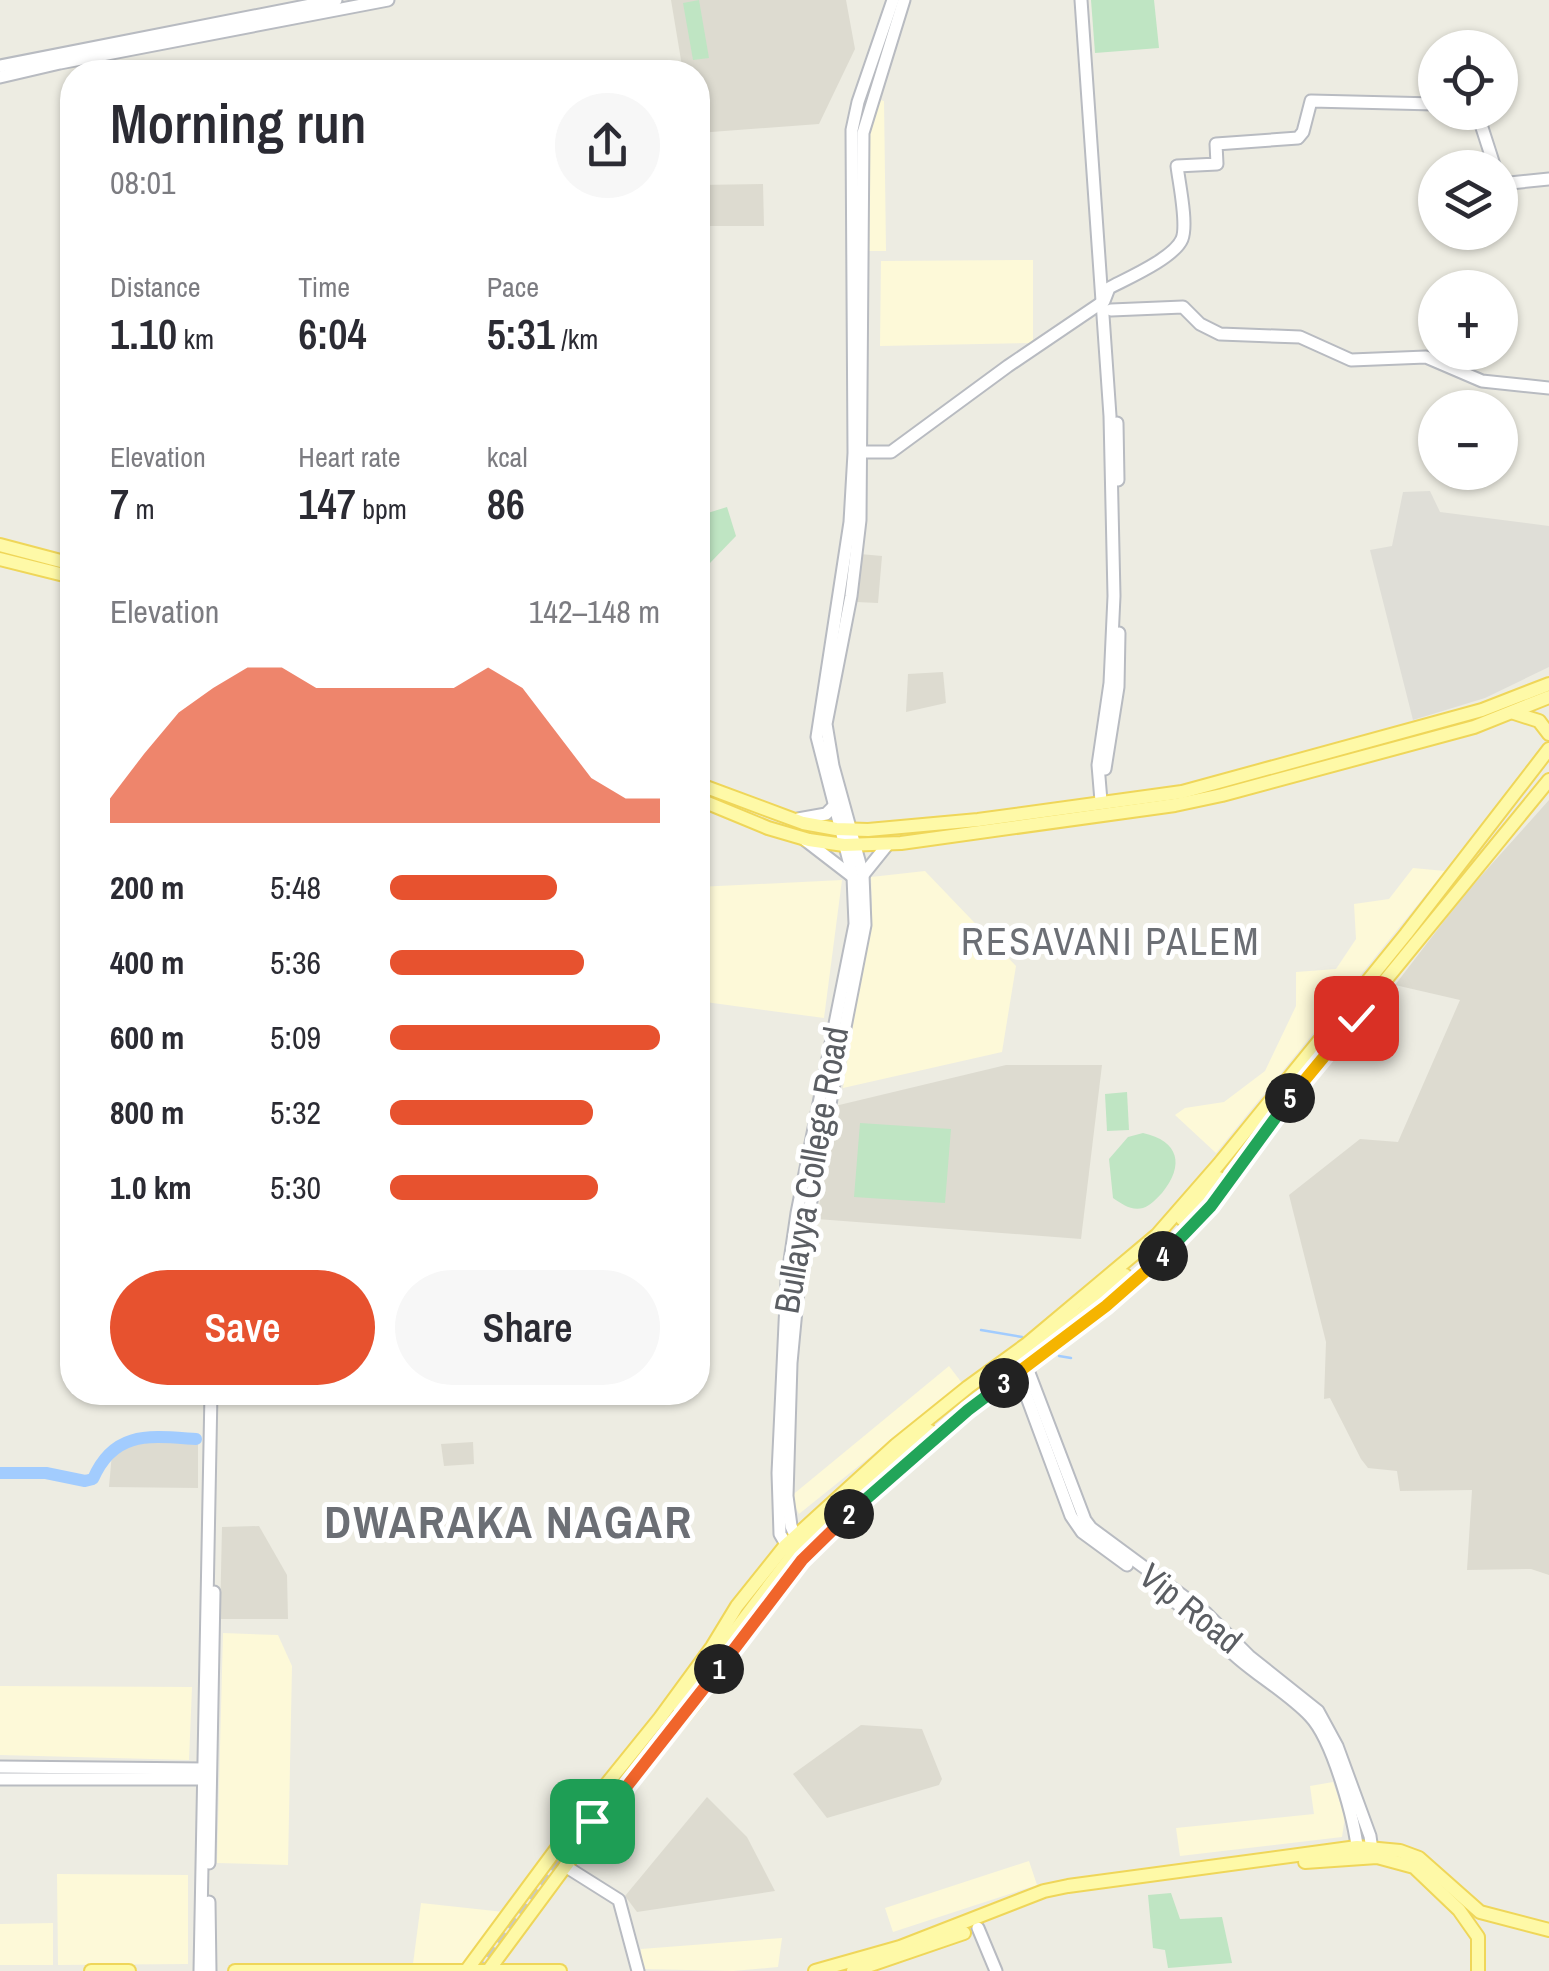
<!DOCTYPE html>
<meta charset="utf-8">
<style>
body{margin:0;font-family:"Archivo Narrow",sans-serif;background:#f7f7f7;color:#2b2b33;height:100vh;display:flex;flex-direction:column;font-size:38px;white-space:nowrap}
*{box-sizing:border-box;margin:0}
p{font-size:32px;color:#7c7c81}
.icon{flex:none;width:55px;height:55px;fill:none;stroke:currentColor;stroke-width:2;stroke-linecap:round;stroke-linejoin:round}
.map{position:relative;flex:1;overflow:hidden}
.side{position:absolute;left:60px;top:60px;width:650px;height:1345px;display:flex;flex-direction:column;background:#fff;border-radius:40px;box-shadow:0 2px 8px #0004}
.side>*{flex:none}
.controls{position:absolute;left:1418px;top:30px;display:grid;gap:20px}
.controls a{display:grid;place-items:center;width:100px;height:100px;border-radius:50%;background:#fff;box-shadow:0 2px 8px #0004;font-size:50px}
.pin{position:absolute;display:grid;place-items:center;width:85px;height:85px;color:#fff;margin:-42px;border-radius:20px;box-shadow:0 5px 15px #0006}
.km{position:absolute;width:50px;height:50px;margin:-25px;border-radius:50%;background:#222;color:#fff;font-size:28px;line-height:50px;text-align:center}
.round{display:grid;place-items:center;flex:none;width:105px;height:105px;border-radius:52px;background:#f7f7f7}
.summary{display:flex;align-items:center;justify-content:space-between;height:170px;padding:0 50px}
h1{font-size:55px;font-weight:600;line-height:75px}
.figures{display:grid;grid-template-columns:repeat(3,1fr);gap:15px;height:170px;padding:10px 50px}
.figures div{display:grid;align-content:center}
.figures b{font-size:42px;font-weight:600}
.figures small{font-size:28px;font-weight:400}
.figures p{font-size:28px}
.chart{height:280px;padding:20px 50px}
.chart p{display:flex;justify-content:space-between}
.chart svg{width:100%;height:180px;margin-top:10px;fill:#e7522f;opacity:.7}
.cta{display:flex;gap:20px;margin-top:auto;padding:20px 50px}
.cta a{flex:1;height:115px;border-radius:60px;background:#e7522f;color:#fff;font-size:40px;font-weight:600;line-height:115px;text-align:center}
.cta a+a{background:#f7f7f7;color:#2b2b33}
ul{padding:0 50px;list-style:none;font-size:32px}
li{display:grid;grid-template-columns:160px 120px 1fr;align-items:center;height:75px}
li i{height:25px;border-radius:12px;background:#e7522f}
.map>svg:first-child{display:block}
</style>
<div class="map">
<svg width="1549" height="1971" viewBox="0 0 1549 1971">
<rect width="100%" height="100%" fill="#edece2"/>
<g fill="#fdf9d8">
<polygon points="877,99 884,101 886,251 869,251 869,130"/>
<polygon points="1033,260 1033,343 880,346 881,261"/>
<polygon points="1413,868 1445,871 1216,1153 1175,1115 1185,1108 1224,1102 1265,1071 1296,1006 1296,972 1336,969 1356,939 1354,904 1389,899"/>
<polygon points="925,871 1016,966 1002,1052 843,1088 872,905 871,877"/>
<polygon points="842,880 824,1018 698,1001 698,887"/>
<polygon points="949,1366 962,1383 799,1514 790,1497"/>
<polygon points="223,1633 278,1635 292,1666 288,1865 217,1863"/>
<polygon points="0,1686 192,1687 189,1760 0,1755"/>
<polygon points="1333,1782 1345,1817 1342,1837 1180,1856 1176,1828 1314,1814 1310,1786"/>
<polygon points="1029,1861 1037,1885 893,1932 885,1908"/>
<polygon points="57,1874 188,1875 188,1964 58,1965"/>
<polygon points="421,1903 504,1912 463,1964 413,1964"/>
<polygon points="53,1923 53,1965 0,1965 0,1924"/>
<polygon points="782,1938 778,1967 733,1971 642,1969 641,1949"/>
</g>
<polygon fill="#dfded7" points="1430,491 1440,512 1549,526 1549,667 1485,698 1413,720 1370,550 1392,546 1403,492"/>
<g fill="#dddbd0">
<polygon points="671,0 846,0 855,49 819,124 698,133 698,72 683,72"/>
<polygon points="763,184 764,226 699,226 699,185"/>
<polygon points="860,554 882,556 878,603 856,602"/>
<polygon points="943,672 946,703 906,712 908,674"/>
<polygon points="1549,800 1549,1575 1531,1569 1467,1570 1472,1490 1400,1491 1397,1471 1368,1468 1361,1459 1330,1398 1324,1399 1326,1342 1289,1195 1360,1139 1398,1142 1460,1000 1395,985 1464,895"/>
<polygon points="1006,1065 1102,1065 1081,1239 817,1219 835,1106"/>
<polygon points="146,1439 198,1440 198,1488 109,1487 112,1453"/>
<polygon points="473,1442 474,1464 444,1466 441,1444"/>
<polygon points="259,1526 287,1575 288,1619 220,1619 222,1527"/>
<polygon points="861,1725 922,1729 942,1779 939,1785 827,1818 793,1774"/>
<polygon points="707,1797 747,1837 775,1891 637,1912 625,1896"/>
</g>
<g fill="#bfe5c3">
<polygon points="699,0 709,58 693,60 683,3"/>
<polygon points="1091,0 1154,0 1159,48 1095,53"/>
<polygon points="727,507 736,536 709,564 698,516"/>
<polygon points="1127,1092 1129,1130 1107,1131 1105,1094"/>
<polygon points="860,1123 951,1129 945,1203 854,1197"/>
<path d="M1143,1133C1179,1141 1185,1165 1162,1193C1157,1198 1150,1206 1143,1208C1131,1211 1122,1204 1113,1198L1109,1159L1128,1137Z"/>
<polygon points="1171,1893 1180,1919 1222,1917 1232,1963 1168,1968 1165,1950 1153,1948 1148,1895"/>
</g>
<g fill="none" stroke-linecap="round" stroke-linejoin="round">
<g stroke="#a2ccfe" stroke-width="2.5">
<polyline points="981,1330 1022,1337"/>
<polyline points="1059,1356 1071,1358"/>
</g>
<path stroke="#a2ccfe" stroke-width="12" d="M0,1473H46L85,1481L93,1479C114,1430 150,1436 196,1439"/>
<polyline stroke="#c8c8c2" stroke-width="12" stroke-dasharray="12 6" stroke-linecap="butt" points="476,1971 581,1827"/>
<g stroke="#b8bbc1" stroke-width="15">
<g id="secondary">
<polyline points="1081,0 1110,416 1114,596 1110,683 1098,765 1101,801"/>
<polyline points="0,66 336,0"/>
<polyline points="0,77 60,63 388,0"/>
<polyline points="1477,112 1495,168"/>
<polyline points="1500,184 1549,179"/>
<polyline points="1111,310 1183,307 1200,324 1220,334 1300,337 1351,360 1426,357 1482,381 1549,388"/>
<polyline points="1117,423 1118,480"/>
<path d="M862,452H891L1008,366L1104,301L1109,288C1128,278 1174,258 1182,239C1188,224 1179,183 1177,166L1217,164L1216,144L1298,138L1303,132L1311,101L1435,104"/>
<polyline points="1105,769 1118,687 1119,633"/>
<polyline points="798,819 826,814 833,807"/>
<polyline points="805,840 853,877"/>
<polyline points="863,875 888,844"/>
<polyline points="1021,1361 1029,1373 1085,1520 1091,1528 1206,1613 1249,1656 1318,1711 1337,1746 1370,1836 1373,1857"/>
<polyline points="1015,1365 1071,1516 1082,1532 1127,1565"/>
<polyline points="798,1542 791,1526 787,1496 791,1363 802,1247 865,925 863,875 833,766 826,724 851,596 860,520 863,133 904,0"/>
<polyline points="790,1551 780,1534 778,1473 787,1281 797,1213 855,924 853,877 817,737 850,522 854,453 852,130 858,102 893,0"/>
<path d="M1150,1582C1182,1605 1208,1632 1238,1658C1261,1678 1289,1694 1310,1716C1333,1740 1355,1821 1358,1854"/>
<polyline points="0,1767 206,1769"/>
<polyline points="0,1779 207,1779"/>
<polyline points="209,1863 214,1592"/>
<polyline points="565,1866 619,1900 638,1971"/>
<polyline points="209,1902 210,1971"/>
<polyline points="978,1928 996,1971"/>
<polyline points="200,1971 211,1392"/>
</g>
</g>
<g stroke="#efd659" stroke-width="16">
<g id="primary">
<polyline points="0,545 72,564"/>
<polyline points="0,559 72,577"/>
<polyline points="1514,713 1539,721 1549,734"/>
<polyline points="698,784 803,823 836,829 868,830 978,820 1182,792 1482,710 1549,684"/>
<polyline points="698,799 768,828 809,840 844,845 901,843 1175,805 1222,795 1474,727 1549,697"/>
<polyline points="1182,1219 1219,1178"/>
<polyline points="1000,1375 1082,1313 1125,1275"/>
<polyline points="678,1706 793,1554 848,1499 930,1431"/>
<polyline points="1305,1862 1377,1857 1414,1867 1459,1910 1478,1937 1478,1971"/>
<polyline points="91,1971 129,1971"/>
<polyline points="235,1971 560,1971"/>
<polyline points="466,1971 580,1817 660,1718 712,1647 737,1606 785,1546 896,1445 968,1387 1027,1344 1157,1235 1219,1164 1406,934 1549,749"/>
<polyline points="488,1971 593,1829 695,1703 802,1560 910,1459 968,1410 1131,1286 1190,1228 1218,1196 1290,1097 1549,780"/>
<polyline points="815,1971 900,1947 1044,1891 1068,1886 1357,1847 1400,1851 1419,1858 1480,1912 1549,1930"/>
<polyline points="853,1971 964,1933"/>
</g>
</g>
<use href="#secondary" stroke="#fff" stroke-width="11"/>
<use href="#primary" stroke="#fef9a7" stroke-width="12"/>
</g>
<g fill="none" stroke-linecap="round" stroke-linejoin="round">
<g stroke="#fff" stroke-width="20">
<polyline id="split-1" points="592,1821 598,1823 719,1669"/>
</g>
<g stroke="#fff" stroke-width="20">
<polyline id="split-2" points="719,1669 802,1560 849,1514"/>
</g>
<g stroke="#fff" stroke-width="20">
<polyline id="split-3" points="849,1514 968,1410 1004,1383"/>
</g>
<g stroke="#fff" stroke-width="20">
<polyline id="split-4" points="1004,1383 1106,1306 1163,1256"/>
</g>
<g stroke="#fff" stroke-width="20">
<polyline id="split-5" points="1163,1256 1211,1206 1290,1098"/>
</g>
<g stroke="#fff" stroke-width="20">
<polyline id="split-6" points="1290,1098 1356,1018"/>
</g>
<use href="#split-1" stroke="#f0652b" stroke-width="12"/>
<use href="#split-2" stroke="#f0652b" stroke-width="12"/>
<use href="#split-3" stroke="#22a559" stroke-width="12"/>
<use href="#split-4" stroke="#f5b400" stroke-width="12"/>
<use href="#split-5" stroke="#22a559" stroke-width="12"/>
<use href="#split-6" stroke="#f5b400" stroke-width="12"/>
</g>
<g text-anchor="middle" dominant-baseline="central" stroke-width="10" stroke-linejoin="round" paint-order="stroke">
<g font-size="35" fill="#5b5e63" stroke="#fff">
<text transform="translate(811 1170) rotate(-80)">Bullayya College Road</text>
<text transform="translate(1191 1608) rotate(39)">Vip Road</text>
</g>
<g font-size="38" letter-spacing="2.5" fill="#6c6f75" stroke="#fff">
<text x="1111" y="941">RESAVANI PALEM</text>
</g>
<g font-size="45" font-weight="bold" letter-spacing="2.5" fill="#6c6f75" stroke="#fff">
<text x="509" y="1521">DWARAKA NAGAR</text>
</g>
</g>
</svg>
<div class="controls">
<a><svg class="icon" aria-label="locate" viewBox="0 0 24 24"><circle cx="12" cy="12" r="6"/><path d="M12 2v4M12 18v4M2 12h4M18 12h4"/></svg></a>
<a><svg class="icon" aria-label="layers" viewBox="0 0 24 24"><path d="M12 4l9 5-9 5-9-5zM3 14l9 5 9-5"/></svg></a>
<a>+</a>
<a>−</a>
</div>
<div class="pin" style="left:592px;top:1821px;background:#1e9e55"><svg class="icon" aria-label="arrive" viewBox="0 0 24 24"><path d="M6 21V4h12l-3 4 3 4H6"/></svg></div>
<div class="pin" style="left:1356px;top:1018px;background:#d93025"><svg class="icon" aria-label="check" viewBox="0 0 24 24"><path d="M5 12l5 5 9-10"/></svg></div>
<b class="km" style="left:719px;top:1669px">1</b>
<b class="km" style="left:849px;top:1514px">2</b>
<b class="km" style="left:1004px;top:1383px">3</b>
<b class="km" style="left:1163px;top:1256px">4</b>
<b class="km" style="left:1290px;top:1098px">5</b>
<section class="side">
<div class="summary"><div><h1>Morning run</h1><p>08:01</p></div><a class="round"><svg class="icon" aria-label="share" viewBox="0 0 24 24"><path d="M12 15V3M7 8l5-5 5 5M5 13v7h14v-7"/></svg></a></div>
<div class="figures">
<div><p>Distance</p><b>1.10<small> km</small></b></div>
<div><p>Time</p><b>6:04</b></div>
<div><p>Pace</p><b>5:31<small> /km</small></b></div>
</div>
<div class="figures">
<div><p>Elevation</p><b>7<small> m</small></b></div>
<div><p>Heart rate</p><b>147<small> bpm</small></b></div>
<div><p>kcal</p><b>86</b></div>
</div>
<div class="chart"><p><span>Elevation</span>142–148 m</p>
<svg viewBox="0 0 160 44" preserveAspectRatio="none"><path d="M0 44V38L10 27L20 17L30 11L40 6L50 6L60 11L70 11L80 11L90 11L100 11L110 6L120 11L130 22L140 33L150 38L160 38V44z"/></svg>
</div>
<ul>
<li><b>200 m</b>5:48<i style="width:62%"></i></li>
<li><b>400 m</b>5:36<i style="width:72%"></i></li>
<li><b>600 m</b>5:09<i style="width:100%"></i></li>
<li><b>800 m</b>5:32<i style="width:75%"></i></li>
<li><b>1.0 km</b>5:30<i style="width:77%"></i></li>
</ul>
<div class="cta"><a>Save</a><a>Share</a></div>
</section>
</div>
